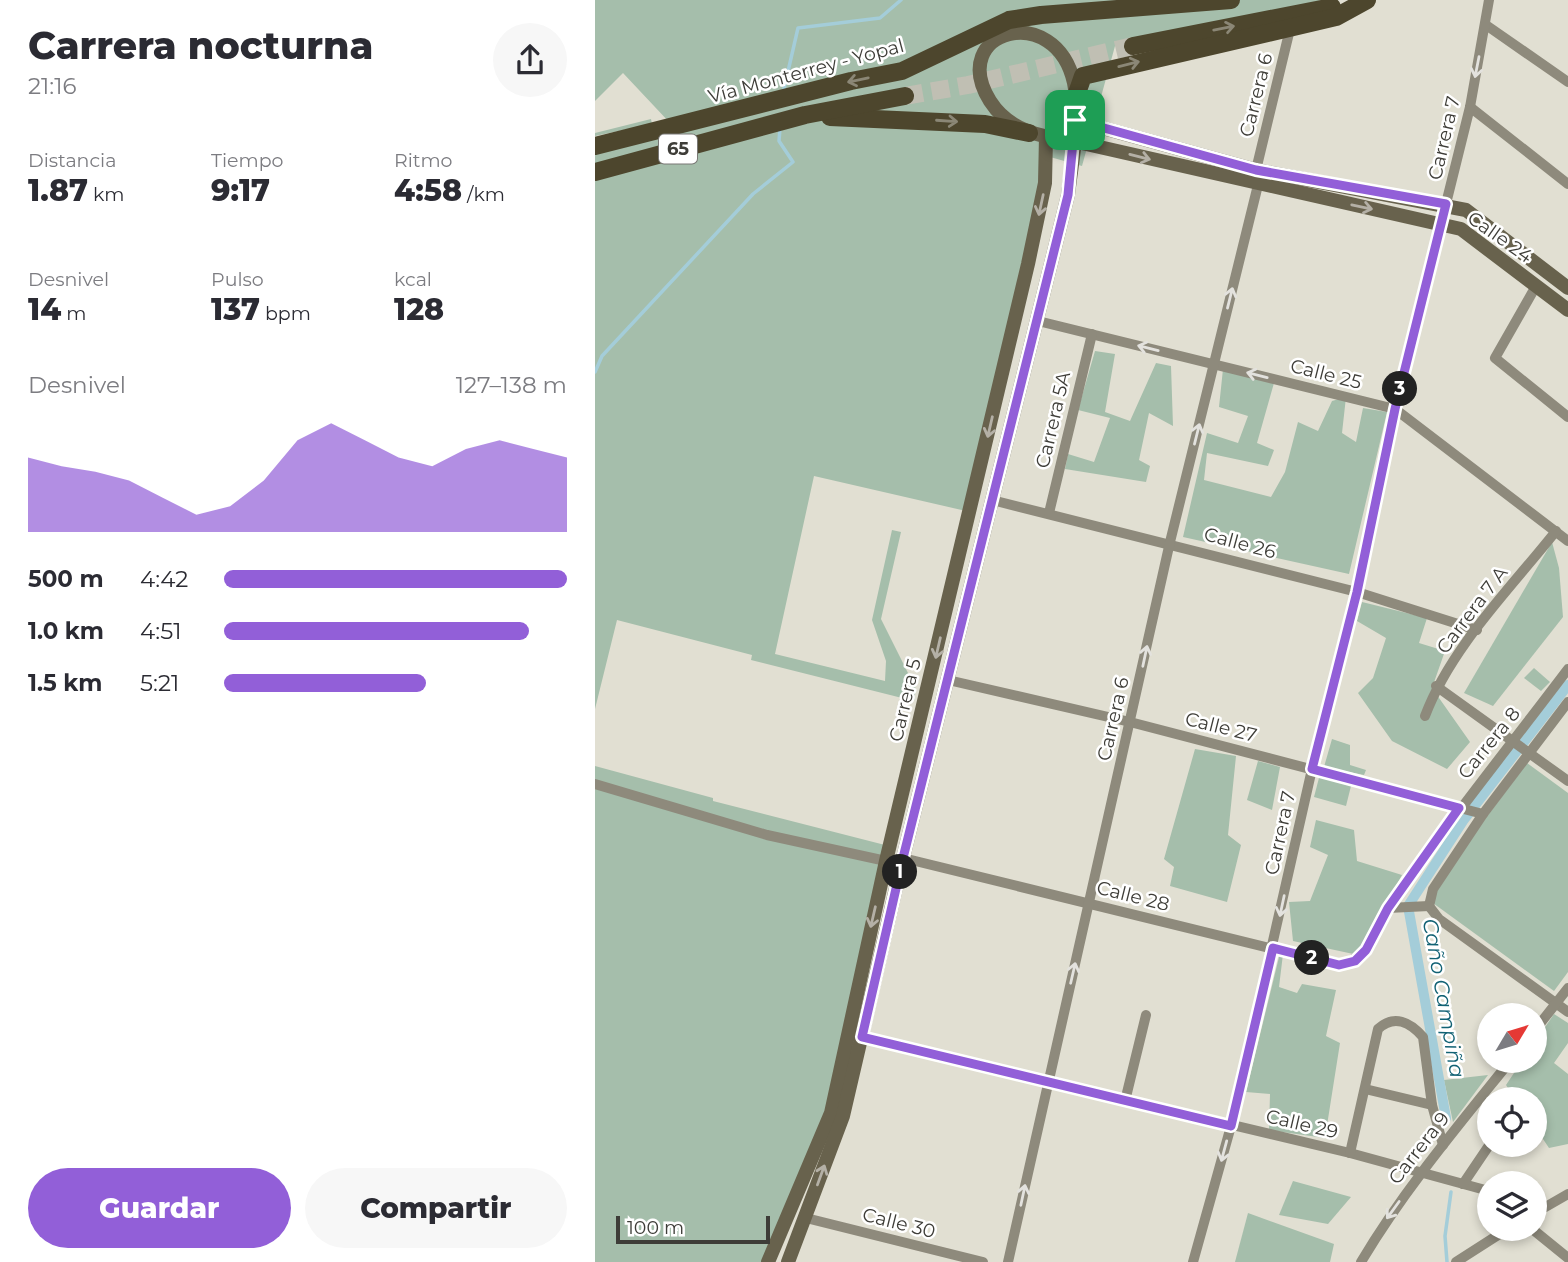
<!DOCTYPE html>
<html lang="es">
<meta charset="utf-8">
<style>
body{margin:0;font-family:Montserrat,sans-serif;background:#f7f7f7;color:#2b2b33;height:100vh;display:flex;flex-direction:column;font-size:26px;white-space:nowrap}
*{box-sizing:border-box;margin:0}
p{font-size:23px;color:#7c7c81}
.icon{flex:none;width:38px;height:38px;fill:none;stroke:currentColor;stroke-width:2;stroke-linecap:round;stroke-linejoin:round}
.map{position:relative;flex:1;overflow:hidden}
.drawer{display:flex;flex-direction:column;background:#fff;width:595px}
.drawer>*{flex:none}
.needle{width:46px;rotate:52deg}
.fabs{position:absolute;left:882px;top:1003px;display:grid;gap:14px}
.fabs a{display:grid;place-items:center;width:70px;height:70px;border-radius:50%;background:#fff;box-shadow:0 4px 10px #0003;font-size:35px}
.scale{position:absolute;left:21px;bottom:18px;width:154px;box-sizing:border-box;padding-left:7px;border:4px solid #3e3d38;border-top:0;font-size:19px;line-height:24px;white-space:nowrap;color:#3e3d38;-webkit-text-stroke:5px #fff;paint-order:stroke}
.pin{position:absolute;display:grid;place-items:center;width:60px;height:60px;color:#fff;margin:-30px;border-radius:14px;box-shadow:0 4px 10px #0006}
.km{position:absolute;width:35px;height:35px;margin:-18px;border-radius:50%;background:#222;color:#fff;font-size:19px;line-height:35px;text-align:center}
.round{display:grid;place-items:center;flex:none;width:74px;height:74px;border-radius:37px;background:#f7f7f7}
.overview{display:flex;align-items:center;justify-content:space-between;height:119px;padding:0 28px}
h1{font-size:38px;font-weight:800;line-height:52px}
.stats{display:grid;grid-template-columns:repeat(3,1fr);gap:10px;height:119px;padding:7px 28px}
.stats div{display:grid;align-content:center}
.stats b{font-size:30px;font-weight:800}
.stats small{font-size:19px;font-weight:400}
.stats p{font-size:19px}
.chart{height:196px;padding:14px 28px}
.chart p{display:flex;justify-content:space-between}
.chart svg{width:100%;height:126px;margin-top:7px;fill:#925fd8;opacity:.7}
.cta{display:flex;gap:14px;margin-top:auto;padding:14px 28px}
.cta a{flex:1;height:80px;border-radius:42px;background:#925fd8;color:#fff;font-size:28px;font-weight:800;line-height:80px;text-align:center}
.cta a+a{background:#f7f7f7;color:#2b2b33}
ul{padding:0 28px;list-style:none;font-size:23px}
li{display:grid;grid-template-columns:112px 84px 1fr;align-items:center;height:52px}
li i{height:18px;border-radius:9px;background:#925fd8}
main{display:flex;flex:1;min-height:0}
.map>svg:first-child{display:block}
</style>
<main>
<section class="drawer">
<div class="overview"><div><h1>Carrera nocturna</h1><p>21:16</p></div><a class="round"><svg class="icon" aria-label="share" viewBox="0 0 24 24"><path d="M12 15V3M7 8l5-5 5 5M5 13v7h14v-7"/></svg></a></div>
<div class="stats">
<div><p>Distancia</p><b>1.87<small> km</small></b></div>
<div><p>Tiempo</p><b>9:17</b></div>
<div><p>Ritmo</p><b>4:58<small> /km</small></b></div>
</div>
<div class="stats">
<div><p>Desnivel</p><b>14<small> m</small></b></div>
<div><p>Pulso</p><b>137<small> bpm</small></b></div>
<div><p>kcal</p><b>128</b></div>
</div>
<div class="chart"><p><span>Desnivel</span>127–138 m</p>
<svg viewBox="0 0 160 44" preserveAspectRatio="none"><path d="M0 44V18L10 21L20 23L30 26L40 32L50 38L60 35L70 26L80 12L90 6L100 12L110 18L120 21L130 15L140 12L150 15L160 18V44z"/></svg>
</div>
<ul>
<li><b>500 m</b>4:42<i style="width:100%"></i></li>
<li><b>1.0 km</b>4:51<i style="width:89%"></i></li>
<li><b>1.5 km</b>5:21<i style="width:59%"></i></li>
</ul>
<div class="cta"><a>Guardar</a><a>Compartir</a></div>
</section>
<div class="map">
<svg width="973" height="1262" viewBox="0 0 973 1262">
<rect width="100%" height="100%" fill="#e1dfd2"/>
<g fill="#a5beab">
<polygon points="0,0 728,0 520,46 487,166 448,155 446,183 371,511 219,476 180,654 290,681 291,661 277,620 297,530 306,532 286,619 321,689 319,701 156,660 157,655 22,620 0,709 0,143 75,123 28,73 0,101"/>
<polygon points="56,119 57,124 0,136 0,133"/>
<polygon points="500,351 520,354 510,412 535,421 561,363 576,366 578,426 554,413 544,460 555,466 551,482 470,469 473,454 499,462 515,418 483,410"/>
<polygon points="628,369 679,383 662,443 679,450 673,466 612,453 609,480 676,497 690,472 703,422 723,431 737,401 751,397 747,433 761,442 768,408 792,412 754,574 588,537 612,433 643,443 653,416 624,407"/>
<polygon points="957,542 964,568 968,617 898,706 869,693"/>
<polygon points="767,602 832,618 824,643 850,651 837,688 875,742 852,769 797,741 763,693 778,678 791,638 762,621"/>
<polygon points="939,668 955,682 946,691 929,678"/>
<polygon points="737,739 755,745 755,765 771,770 769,775 729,767"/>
<polygon points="600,749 641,756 633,835 646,845 632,902 575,886 579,867 569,859"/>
<polygon points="663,761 685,767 677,810 652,800"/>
<polygon points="932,763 973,793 973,972 959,991 831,898"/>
<polygon points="0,766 118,798 118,801 290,845 232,1113 170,1262 0,1262"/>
<polygon points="725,774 756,786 751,806 719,797"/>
<polygon points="721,820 759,830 762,861 807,875 763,955 698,941 694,902 715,901 733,855 715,847"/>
<polygon points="685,953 688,954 684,987 702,993 707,984 741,990 731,1036 745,1043 730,1138 674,1130 675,1094 651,1092"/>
<polygon points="959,1014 973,1023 973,1043 959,1063 973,1074 973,1144 954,1148 940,1127 940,1099 920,1099 911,1085 927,1061 940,1060 940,1042"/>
<polygon points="893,1075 858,1122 849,1080"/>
<polygon points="698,1181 756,1197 733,1224 684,1215"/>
<polygon points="653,1213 739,1244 735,1262 640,1262"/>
</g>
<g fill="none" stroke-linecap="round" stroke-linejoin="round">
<g stroke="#a4cdd9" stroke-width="3.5">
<polyline points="188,93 203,28 285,18 306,0"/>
<polyline points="0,372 7,356 158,194 198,162 184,141 185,128"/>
<polyline points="852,1262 850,1236 856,1192"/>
</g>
<polyline stroke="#a4cdd9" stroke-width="10" points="851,1118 813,906 868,821 973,685"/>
<polyline stroke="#c0bfb3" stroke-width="18" stroke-dasharray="18 9" stroke-linecap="butt" points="310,96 373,85 538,46"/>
<g stroke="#8e8a7c" stroke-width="10">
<polyline points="891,25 973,82"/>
<polyline points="875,107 973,184"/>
<polyline points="661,170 695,29"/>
<polyline points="941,286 900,358 973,417"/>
<polyline points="443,321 800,409 973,541"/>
<polyline points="397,500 762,592 882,630"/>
<polyline points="454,513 497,334"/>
<polyline points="353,680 535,722 888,814"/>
<polyline points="841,686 973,781"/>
<path d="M830,716C856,647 915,589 961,531"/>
<polyline points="0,784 172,835 291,861"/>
<path d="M308,858L744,965C778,957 778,929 796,903C853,823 914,747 973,669"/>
<polyline points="834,906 838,889 888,814 973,702"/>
<polyline points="834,906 844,919 973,1012"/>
<polyline points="793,908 834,906"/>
<polyline points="940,1030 973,988"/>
<polyline points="267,1037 755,1153 894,1191"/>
<polyline points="770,1089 837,1105"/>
<polyline points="530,1101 551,1015"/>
<path d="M755,1153L783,1029C799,1014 815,1022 828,1037L837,1105L848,1145"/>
<polyline points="868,1184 895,1144"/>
<polyline points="940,1213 973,1194"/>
<polyline points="211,1218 388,1262"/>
<polyline points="936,1228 973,1258"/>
<polyline points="413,1262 575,542 663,185"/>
<polyline points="598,1262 636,1126 717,769 762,592 800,409 875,107 894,0"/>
<path d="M766,1262C809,1190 863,1126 916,1060"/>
<polyline points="861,1262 914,1228"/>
</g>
<g stroke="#68624d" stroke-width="14">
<polyline points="479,120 661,170 871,210 973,288"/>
<polyline points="173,1262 236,1113 291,861 433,264 450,183 451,137"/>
<path d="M193,1262L248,1116L308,858L473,195C477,160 486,118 479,83C461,0 351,30 395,101C414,131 446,137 478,141L866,229L973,310"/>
</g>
<g stroke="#4d462d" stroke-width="18">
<polyline points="538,46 737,7"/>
<polyline points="481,96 488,76 741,17 772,0"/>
<polyline points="235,117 390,124 434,133"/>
<polyline points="0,146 256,81 307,71 414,20 446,15 636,0"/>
<polyline points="0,172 210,115 310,96"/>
</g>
</g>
<defs><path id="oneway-shaft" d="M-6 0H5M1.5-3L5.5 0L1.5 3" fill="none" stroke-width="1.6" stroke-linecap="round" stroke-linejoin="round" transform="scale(1.75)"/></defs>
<g stroke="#8b8776">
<use href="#oneway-shaft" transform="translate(629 28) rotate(-11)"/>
<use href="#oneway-shaft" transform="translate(534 64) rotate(-14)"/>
<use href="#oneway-shaft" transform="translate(263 80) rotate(168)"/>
<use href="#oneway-shaft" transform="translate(352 121) rotate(4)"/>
</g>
<g stroke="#e3e2de">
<use href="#oneway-shaft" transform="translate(882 67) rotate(101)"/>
<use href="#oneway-shaft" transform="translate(635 298) rotate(-76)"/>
<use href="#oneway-shaft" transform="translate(553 348) rotate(-166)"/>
<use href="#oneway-shaft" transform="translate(662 375) rotate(-166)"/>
<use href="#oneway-shaft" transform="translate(602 434) rotate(-76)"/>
<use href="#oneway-shaft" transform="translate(550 656) rotate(-78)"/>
<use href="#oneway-shaft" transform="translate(687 906) rotate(102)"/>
<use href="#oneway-shaft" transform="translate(478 973) rotate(-77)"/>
<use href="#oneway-shaft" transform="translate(629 1151) rotate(105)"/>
<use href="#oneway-shaft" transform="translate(428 1195) rotate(-78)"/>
<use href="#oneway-shaft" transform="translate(798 1210) rotate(126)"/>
</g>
<g stroke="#b4b0a6">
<use href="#oneway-shaft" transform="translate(545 157) rotate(14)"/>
<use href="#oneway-shaft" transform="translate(446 205) rotate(102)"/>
<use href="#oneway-shaft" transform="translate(767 207) rotate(12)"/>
<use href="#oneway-shaft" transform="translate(395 427) rotate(103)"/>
<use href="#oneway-shaft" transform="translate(343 648) rotate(103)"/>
<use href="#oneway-shaft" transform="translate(278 917) rotate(103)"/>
<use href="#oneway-shaft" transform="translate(226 1175) rotate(-70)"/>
</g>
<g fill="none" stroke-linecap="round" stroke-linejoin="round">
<g stroke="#fff" stroke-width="14">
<polygon id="route" points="480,120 661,170 851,204 800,409 762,592 717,769 864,808 793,908 771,950 760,961 744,965 678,948 636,1126 267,1037 308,858 473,195"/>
</g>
<use href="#route" stroke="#925fd8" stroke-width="9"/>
</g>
<g text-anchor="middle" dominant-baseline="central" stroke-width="5" stroke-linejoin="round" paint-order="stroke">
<rect fill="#fff" stroke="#787774" stroke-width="2" x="64" y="134.5" width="38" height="29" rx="5"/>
<g font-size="18" font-weight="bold" fill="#3e3d38">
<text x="83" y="149">65</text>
</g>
<g font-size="19" fill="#3e3d38" stroke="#fff">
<text transform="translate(211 71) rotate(-15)">Vía Monterrey - Yopal</text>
<text transform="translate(661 95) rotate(-76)">Carrera 6</text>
<text transform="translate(849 138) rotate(-77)">Carrera 7</text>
<text transform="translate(905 237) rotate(35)">Calle 24</text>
<text transform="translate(731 374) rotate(14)">Calle 25</text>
<text transform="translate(458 420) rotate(-77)">Carrera 5A</text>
<text transform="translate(645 543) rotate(15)">Calle 26</text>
<text transform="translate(877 610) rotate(-53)">Carrera 7 A</text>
<text transform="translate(310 700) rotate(-77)">Carrera 5</text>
<text transform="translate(518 719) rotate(-77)">Carrera 6</text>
<text transform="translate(626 727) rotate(14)">Calle 27</text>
<text transform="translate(894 743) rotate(-51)">Carrera 8</text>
<text transform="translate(685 833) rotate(-78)">Carrera 7</text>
<text transform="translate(538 896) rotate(14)">Calle 28</text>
<text transform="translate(707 1124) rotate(13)">Calle 29</text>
<text transform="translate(824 1148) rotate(-52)">Carrera 9</text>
<text transform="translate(304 1223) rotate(14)">Calle 30</text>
</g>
<g font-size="21" font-style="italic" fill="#126274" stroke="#fff">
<text transform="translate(849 998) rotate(80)">Caño Campiña</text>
</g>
</g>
</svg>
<div class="fabs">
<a><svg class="needle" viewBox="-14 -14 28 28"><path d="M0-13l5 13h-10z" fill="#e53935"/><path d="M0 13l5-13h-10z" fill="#7c7c81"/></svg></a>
<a><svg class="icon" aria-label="locate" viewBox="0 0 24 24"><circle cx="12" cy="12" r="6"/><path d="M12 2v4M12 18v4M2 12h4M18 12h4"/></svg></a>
<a><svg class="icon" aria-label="layers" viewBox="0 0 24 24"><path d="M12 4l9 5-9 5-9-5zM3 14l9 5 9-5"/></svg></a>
</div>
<div class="scale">100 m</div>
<div class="pin" style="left:480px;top:120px;background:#1e9e55"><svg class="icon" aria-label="arrive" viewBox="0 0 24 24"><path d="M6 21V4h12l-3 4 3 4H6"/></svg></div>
<b class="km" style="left:305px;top:872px">1</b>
<b class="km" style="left:717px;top:958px">2</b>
<b class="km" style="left:805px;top:389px">3</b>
</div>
</main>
